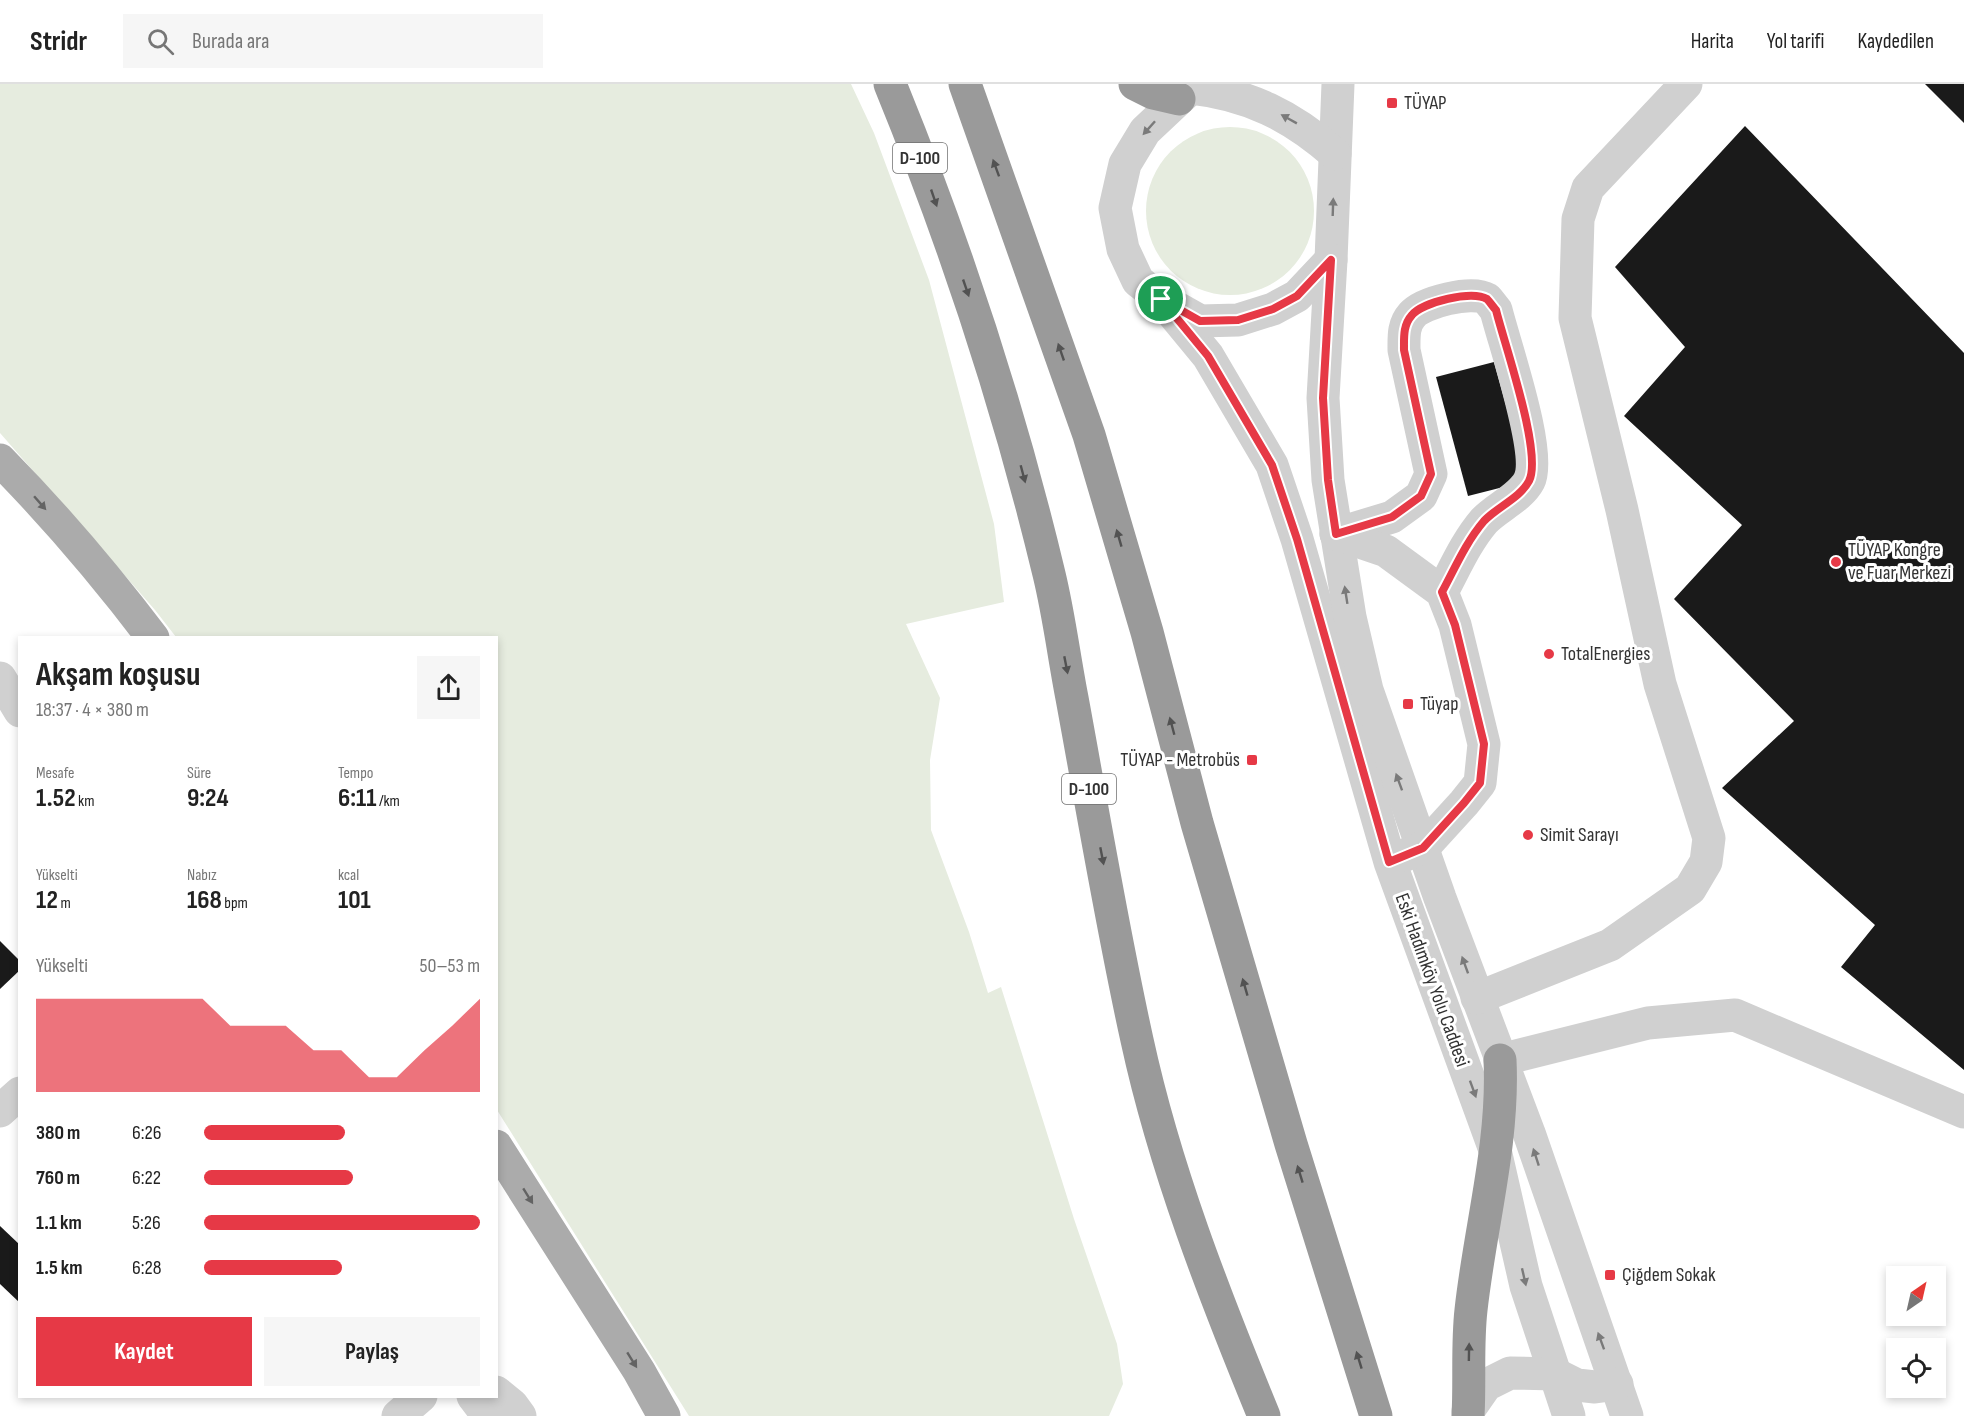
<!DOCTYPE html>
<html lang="tr">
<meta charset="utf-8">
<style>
body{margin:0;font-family:"Sofia Sans Condensed",sans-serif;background:#f6f6f6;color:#222;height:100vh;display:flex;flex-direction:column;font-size:22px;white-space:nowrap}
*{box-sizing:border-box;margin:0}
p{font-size:20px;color:#767676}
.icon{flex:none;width:33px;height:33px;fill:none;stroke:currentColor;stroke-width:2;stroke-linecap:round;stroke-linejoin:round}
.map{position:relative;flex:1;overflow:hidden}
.details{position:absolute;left:18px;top:552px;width:480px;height:762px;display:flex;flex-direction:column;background:#fff;border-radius:0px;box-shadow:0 3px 9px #0003}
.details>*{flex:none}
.needle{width:39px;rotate:34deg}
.buttons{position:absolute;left:1886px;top:1182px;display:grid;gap:12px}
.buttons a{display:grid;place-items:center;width:60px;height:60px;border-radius:0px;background:#fff;box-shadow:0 3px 9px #0003;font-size:30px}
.pin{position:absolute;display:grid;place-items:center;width:51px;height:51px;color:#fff;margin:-26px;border:3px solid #fff;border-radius:50%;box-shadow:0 2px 6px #0007}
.round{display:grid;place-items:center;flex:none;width:63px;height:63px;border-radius:0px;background:#f6f6f6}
.head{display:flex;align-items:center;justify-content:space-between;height:102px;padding:0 18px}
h1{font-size:33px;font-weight:700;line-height:45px}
.figures{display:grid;grid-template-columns:repeat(3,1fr);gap:9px;height:102px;padding:6px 18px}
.figures div{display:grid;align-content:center}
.figures b{font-size:26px;font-weight:700}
.figures small{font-size:16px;font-weight:400}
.figures p{font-size:16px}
.chart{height:168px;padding:12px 18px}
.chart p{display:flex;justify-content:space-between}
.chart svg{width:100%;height:108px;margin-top:6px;fill:#e63946;opacity:.7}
.button{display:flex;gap:12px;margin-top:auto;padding:12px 18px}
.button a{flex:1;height:69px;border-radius:0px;background:#e63946;color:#fff;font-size:24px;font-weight:700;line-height:69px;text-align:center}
.button a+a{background:#f6f6f6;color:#222}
ul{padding:0 18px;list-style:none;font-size:20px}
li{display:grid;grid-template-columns:96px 72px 1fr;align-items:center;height:45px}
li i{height:15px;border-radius:8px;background:#e63946}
header{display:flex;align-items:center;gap:36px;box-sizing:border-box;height:84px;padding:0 30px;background:#fff;border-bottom:2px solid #e0e0e0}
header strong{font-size:28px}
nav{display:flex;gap:33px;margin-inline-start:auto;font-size:21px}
.search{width:420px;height:54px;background:#f6f6f6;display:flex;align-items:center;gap:15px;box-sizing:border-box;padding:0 21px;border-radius:0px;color:#767676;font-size:22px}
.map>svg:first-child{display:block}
</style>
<header>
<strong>Stridr</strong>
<div class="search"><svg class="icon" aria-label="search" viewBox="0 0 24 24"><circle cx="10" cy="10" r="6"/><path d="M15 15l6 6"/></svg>Burada ara</div>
<nav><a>Harita</a><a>Yol tarifi</a><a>Kaydedilen</a></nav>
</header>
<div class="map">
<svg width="1964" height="1332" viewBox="0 0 1964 1332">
<rect width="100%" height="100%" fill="#fff"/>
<g fill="#e6ecdf">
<polygon points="0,0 851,0 874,49 929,196 994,440 1004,518 906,540 940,614 930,676 931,746 969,848 988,909 1001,903 1074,1135 1117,1260 1123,1300 1109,1332 689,1332 497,1026 496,554 176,553 155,526 0,349"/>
<circle cx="1230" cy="127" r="84"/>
</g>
<g fill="#1a1a1a">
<polygon points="1925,0 1964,0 1964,39"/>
<polygon points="1745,42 1964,269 1964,986 1841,883 1875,841 1722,704 1794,637 1674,515 1742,441 1624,332 1685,263 1615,183"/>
<polygon points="1494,278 1527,397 1468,412 1436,293"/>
<polygon points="0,857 20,877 20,886 0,905"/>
<polygon points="0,1142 20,1161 20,1219 0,1200"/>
</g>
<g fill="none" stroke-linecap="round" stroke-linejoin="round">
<g stroke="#d0d0d0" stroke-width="33">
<polyline points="1195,0 1145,47 1125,80 1115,124 1123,165 1138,197 1161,215 1208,272 1272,381 1297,455 1390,778 1495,1066 1526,1202 1569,1332"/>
<polyline points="1338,0 1331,176 1323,314 1328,396 1350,533 1367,606 1440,814 1529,1049 1627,1332"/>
<path d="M1191,4C1248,10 1292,32 1335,70"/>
<polyline points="1168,219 1200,237 1238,236 1273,225 1297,212 1331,176"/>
<path d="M1336,450L1392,433L1421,412L1431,390L1404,266C1404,253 1403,241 1412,231C1423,218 1472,206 1487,215C1490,218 1493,223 1496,226C1504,259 1543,370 1529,397C1520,414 1497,423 1484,437C1466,458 1455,484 1442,508"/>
<polyline points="1336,450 1386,467 1442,508 1455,541 1484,660 1480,699 1464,719 1423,764 1405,771"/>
<polyline points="0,594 20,627"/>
<polyline points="1477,914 1610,861 1690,805 1706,778 1709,754 1660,600 1622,426 1575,234 1578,135 1588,104 1686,0"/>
<polyline points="1500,976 1648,939 1735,931 1964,1028"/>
<polyline points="0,1027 20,1009"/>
<polyline points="496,1308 512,1321 520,1332"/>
<polyline points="473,1312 488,1332"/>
<polyline points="1468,1327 1486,1301 1510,1289 1555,1290 1577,1301 1595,1303 1617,1300"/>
<polyline points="398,1332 421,1312"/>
</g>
<g stroke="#ababab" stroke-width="33">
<path d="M0,376C55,432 106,492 153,554"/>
<polyline points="496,1062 639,1287 664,1332"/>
</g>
<g stroke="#9a9a9a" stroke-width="33">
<path d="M890,0C955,159 1009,323 1049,490C1059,531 1064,573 1072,614C1093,728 1112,843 1137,956C1165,1085 1214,1210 1264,1332"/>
<polyline points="965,0 1089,351 1147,548 1197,739 1291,1060 1376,1332"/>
<polyline points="1135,0 1153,9 1179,15"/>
<path d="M1468,1332C1470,1297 1467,1261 1471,1226C1480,1143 1504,1060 1500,976"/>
</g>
</g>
<defs><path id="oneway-solid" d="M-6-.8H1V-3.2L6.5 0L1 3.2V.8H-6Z" transform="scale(1.5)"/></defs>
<g fill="#7a7a7a">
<use href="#oneway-solid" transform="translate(1289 35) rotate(-151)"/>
<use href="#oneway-solid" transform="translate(1149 44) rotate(132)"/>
<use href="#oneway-solid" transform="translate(1333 123) rotate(-88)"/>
<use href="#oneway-solid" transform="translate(1346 511) rotate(-99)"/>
<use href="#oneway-solid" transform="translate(1399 698) rotate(-110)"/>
<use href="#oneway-solid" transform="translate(1465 881) rotate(-110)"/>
<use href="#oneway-solid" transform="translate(1473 1005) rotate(70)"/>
<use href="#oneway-solid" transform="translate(1536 1073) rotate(-108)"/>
<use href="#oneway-solid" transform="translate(1524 1193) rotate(77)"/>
<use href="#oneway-solid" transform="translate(1601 1257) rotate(-110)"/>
</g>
<g fill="#525252">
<use href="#oneway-solid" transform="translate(996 84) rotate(-110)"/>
<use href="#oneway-solid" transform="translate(934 114) rotate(71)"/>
<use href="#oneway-solid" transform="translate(966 204) rotate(71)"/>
<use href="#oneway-solid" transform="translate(1061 268) rotate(-109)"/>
<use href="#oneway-solid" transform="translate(1023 390) rotate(75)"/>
<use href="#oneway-solid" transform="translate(1119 454) rotate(-106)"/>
<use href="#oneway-solid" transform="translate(1066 581) rotate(79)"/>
<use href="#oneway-solid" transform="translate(1172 642) rotate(-105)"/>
<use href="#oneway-solid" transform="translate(1102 772) rotate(79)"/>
<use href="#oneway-solid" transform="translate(1245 903) rotate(-106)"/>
<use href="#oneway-solid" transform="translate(1300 1090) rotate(-107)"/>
<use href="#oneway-solid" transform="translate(1469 1268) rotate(-89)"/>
<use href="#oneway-solid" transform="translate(1359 1276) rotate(-107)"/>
</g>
<g fill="#636363">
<use href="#oneway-solid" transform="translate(40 419) rotate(49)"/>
<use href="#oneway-solid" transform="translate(528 1112) rotate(58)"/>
<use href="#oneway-solid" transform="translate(632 1276) rotate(58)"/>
</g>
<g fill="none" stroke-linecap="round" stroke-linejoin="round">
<g stroke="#fff" stroke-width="12">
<path id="route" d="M1331,176L1323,314L1328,396L1336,450L1392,433L1421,412L1431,390L1404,266C1404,253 1403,241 1412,231C1423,218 1472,206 1487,215C1490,218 1493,223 1496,226C1504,259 1543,370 1529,397C1520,414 1497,423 1484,437C1466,458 1455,484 1442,508L1455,541L1484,660L1480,699L1464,719L1423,764L1389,778L1297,455L1272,381L1208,272L1161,215L1200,237L1238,236L1273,225L1297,212Z"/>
</g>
<use href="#route" stroke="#e63946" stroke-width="8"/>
</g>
<g fill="#e63946" stroke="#fff" stroke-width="2">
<rect x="1386" y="13" width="12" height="12" rx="3"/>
<circle cx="1836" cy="478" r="6"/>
<circle cx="1549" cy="570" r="6"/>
<rect x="1402" y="614" width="12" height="12" rx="3"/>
<rect x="1246" y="670" width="12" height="12" rx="3"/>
<circle cx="1528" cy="751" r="6"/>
<rect x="1604" y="1185" width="12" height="12" rx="3"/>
</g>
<g text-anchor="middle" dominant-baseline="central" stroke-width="6" stroke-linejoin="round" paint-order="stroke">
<g fill="#fff" stroke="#707070" stroke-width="1.5">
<rect x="893" y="59" width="54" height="30" rx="4.5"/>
<rect x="1062" y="690" width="54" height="30" rx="4.5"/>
</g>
<g font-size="18" font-weight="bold" fill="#333">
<text x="920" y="74">D-100</text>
<text x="1089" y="705">D-100</text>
</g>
<g font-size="20" fill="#333" stroke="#fff" text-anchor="start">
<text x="1404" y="19">TÜYAP</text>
<text x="1848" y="466">TÜYAP Kongre<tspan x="1848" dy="23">ve Fuar Merkezi</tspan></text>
<text x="1561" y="570">TotalEnergies</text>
<text x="1420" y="620">Tüyap</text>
<text x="1240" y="676" text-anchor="end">TÜYAP - Metrobüs</text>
<text x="1540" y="751">Simit Sarayı</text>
<text x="1622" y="1191">Çiğdem Sokak</text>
</g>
<g font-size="20" fill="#333" stroke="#fff">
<text transform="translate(1432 896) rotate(70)">Eski Hadımköy Yolu Caddesi</text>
</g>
</g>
</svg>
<div class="buttons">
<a><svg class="needle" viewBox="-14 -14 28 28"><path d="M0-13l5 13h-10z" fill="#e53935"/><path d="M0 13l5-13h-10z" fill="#767676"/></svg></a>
<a><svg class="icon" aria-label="locate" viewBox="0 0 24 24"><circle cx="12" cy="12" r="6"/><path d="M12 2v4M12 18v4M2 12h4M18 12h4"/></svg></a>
</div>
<div class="pin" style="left:1161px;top:215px;background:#1e9e55"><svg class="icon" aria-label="arrive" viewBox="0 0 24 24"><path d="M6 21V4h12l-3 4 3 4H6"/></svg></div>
<section class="details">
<div class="head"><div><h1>Akşam koşusu</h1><p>18:37 · 4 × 380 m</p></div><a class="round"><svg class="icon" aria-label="share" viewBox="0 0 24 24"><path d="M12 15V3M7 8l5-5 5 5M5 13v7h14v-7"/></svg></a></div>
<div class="figures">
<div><p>Mesafe</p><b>1.52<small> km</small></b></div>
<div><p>Süre</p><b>9:24</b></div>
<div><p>Tempo</p><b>6:11<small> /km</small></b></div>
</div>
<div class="figures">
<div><p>Yükselti</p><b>12<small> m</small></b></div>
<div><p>Nabız</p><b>168<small> bpm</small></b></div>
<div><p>kcal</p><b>101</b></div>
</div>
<div class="chart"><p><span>Yükselti</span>50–53 m</p>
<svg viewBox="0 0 160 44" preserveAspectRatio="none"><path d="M0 44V6L10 6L20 6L30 6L40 6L50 6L60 6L70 17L80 17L90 17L100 27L110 27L120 38L130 38L140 27L150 17L160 6V44z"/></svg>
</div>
<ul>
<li><b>380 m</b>6:26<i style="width:51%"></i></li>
<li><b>760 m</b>6:22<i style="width:54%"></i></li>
<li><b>1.1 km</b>5:26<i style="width:100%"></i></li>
<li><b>1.5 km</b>6:28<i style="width:50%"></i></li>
</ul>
<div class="button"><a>Kaydet</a><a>Paylaş</a></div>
</section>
</div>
